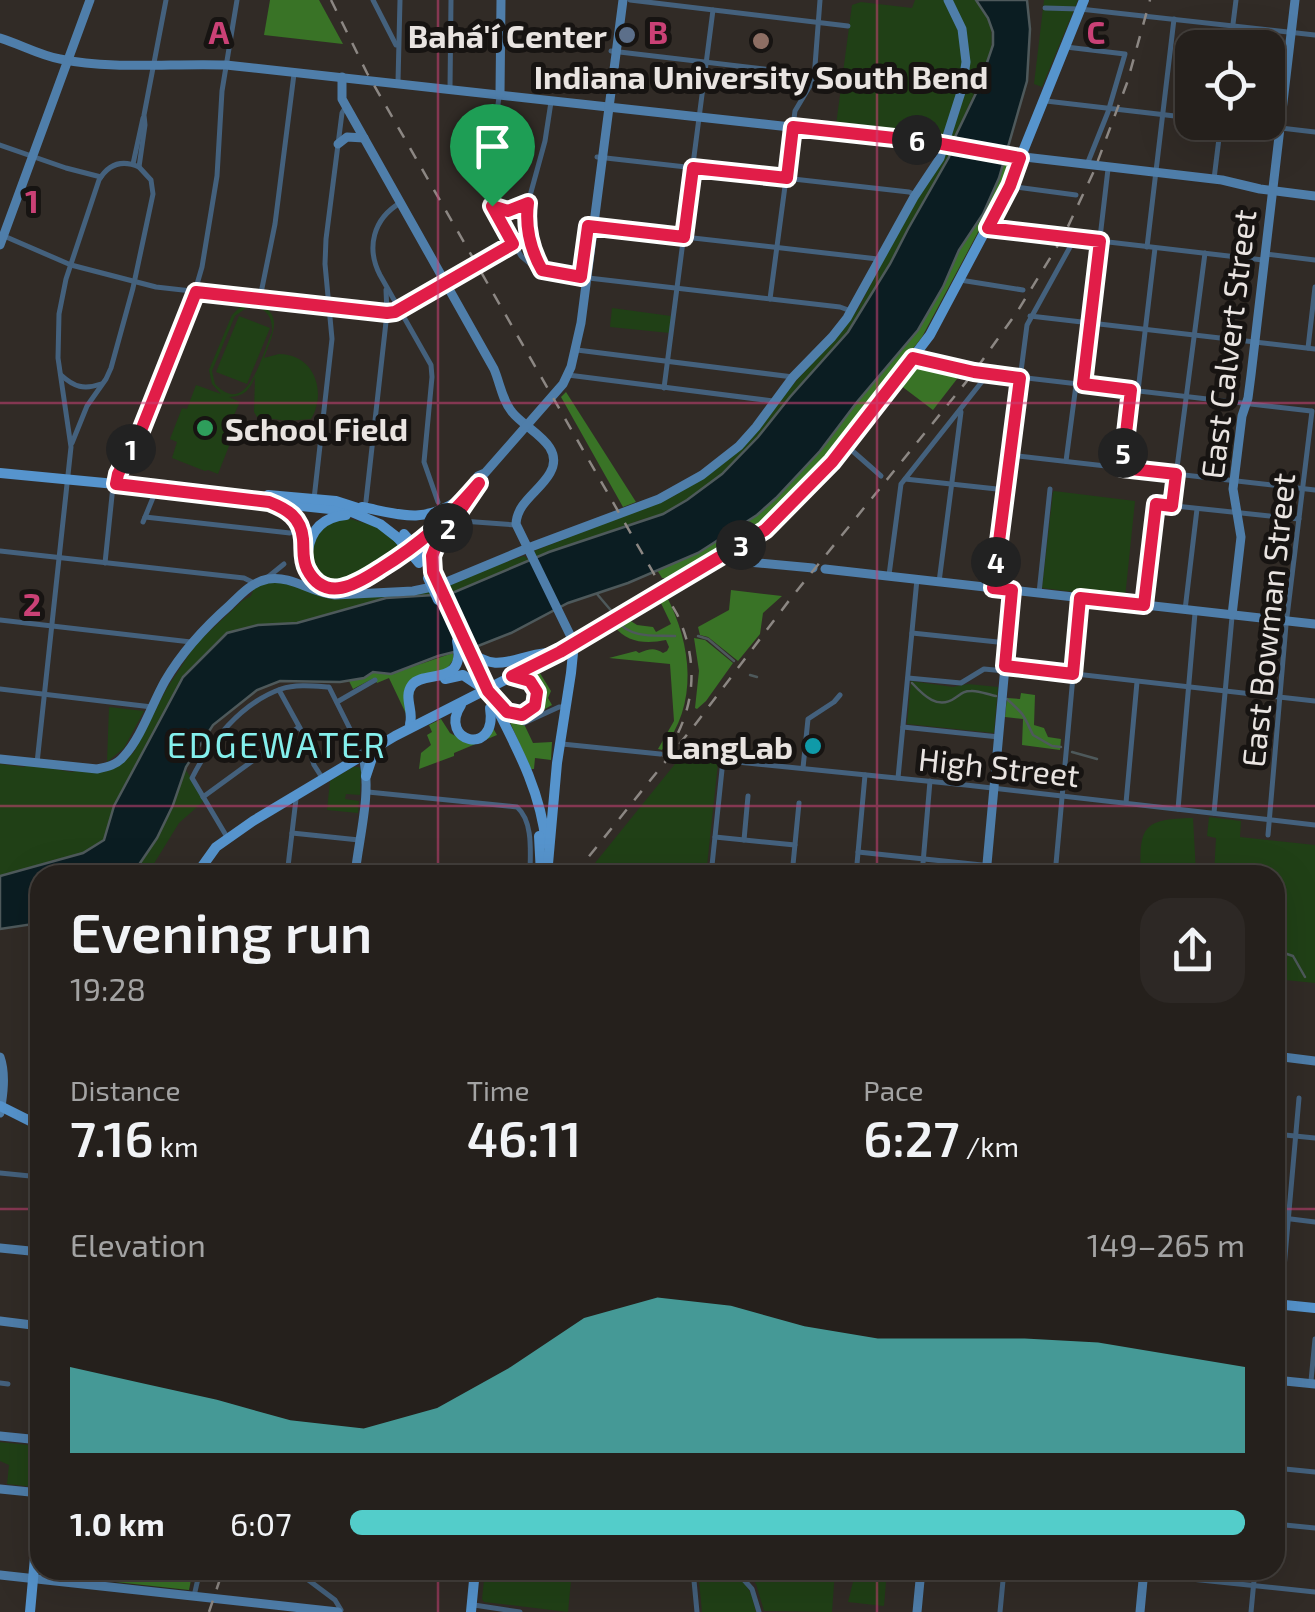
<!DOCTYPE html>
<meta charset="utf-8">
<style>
body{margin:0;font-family:"Exo 2",sans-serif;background:#2d2825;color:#f1f3f6;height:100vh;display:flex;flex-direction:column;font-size:38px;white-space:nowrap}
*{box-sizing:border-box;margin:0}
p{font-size:32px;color:#a3a3a3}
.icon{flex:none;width:55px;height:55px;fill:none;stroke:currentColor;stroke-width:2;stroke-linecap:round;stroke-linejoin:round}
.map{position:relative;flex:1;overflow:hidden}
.panel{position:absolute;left:30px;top:865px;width:1255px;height:715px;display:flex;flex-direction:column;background:#25201c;border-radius:30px;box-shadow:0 10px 40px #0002,0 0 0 2px #423e3b}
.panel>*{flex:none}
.tools{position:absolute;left:1175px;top:30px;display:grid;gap:20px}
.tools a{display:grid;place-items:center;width:110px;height:110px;border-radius:20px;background:#25201c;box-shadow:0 10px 40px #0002,0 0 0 2px #423e3b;font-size:50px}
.pin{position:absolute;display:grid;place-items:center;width:85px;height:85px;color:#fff;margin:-102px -42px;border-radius:50% 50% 50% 0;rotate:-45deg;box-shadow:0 0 10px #0007}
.pin .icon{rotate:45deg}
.km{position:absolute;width:50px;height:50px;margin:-25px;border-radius:50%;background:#222;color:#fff;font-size:28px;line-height:50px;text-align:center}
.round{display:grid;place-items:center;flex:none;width:105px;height:105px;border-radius:30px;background:#2d2825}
.summary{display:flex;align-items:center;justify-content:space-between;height:170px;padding:0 40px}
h1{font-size:55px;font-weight:600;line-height:75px}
.figures{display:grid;grid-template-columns:repeat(3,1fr);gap:15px;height:170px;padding:10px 40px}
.figures div{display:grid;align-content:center}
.figures b{font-size:50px;font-weight:600}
.figures small{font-size:28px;font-weight:400}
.figures p{font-size:28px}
.chart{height:280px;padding:20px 40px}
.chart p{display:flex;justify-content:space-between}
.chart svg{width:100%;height:180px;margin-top:10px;fill:#53cdca;opacity:.7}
ul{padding:0 40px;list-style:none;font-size:32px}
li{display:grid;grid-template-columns:160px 120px 1fr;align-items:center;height:75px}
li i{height:25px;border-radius:12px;background:#53cdca}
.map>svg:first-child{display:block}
</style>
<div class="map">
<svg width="1315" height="1612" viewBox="0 0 1315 1612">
<rect width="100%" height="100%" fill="#312b26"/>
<g fill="#204016" fill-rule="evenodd">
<path d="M915,0H976C1007,37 986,69 968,107C964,117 960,127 955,137L937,138V133L933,131L928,136L836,125L852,5L861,2L912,8Z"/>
<polygon points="1044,0 1078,0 1042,87 1034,84"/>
<polygon points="946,150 951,151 949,157 908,229 890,264 848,332 790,397 758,437 722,474 687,500 663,514 640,520 537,557 534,551 674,496 715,470 838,335 858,309 905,219"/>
<path d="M251,304C287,308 272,336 264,358C269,357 274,355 279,354C315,354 327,393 311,419L288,421L257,417L254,412L255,377C249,391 244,396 229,397L240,402L234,415L240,418L218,474L208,470L205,471L172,458L177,442L170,439L182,408L187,409L196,385L221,394L212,384L209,370L232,315L239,308ZM249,306C265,307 273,316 272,332C262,354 248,419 215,384L212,371L235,316Z"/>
<polygon points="612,308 671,316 670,333 610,327"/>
<polygon points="239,316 270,328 247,384 216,372"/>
<polygon points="1054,491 1135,501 1125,598 1042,588 1053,492"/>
<path d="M347,518L375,526L403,547C386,558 367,574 348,580C327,587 311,569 310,550L325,524Z"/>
<polygon points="524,556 530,561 450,594 386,598 297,623 258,625 227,633 183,677 114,805 104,840 83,853 0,876 0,764 24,767 28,764 71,772 124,762 134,752 167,688 196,644 242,601 251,596 254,588 260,584 281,581 324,597 409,594"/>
<polygon points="911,681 953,687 968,684 998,687 994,733 907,724"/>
<polygon points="109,707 144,711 124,748 107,762"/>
<polygon points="679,759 718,763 706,875 628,875 628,873 591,868"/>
<polygon points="184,767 205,800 179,823 147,875 130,875"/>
<polygon points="353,767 359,767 361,770 360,795 346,794 345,799 359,801 358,813 327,810 330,781"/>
<polygon points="1209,817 1241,821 1240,837 1315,845 1315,983 1285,980 1280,972 1275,972 1275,875 1214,875 1216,838 1207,836"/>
<path d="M1193,818L1196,873L1141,875C1138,825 1145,819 1193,818Z"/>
<polygon points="0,1442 38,1446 34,1487 7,1484 9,1465 0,1461"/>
<polygon points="485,1570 572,1570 568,1612 484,1602 482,1599"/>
<path d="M698,1570C735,1570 747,1572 756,1612H702Z"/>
<polygon points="745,1570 835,1570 832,1612 764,1611 756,1584"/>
<polygon points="856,1570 887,1570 884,1606 848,1602"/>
</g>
<g fill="#397326">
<polygon points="270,0 319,0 343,44 264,35"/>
<polygon points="1004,160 1010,167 1000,191 922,337 825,460 764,523 672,578 662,578 657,570 698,553 757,515 820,451 857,402 918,330 943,287 959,250 983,214"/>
<polygon points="915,366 960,375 933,410 900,385"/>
<polygon points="566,392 636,502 623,507 561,397"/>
<polygon points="731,590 782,596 763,613 760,634 738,661 708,637 700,635 698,627 729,610"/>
<path d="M666,595C692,645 699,704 662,750L658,749L674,721L670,664L609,658L636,651L639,653C649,649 654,647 663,653L667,651L669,647L666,640C646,644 627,643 614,626L626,618L637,625L653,627L656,632L671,624L659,599Z"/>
<polygon points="694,638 705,640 733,663 706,701 697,709 695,708 699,671"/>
<polygon points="453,653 453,660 446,670 416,677 409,720 389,678 377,683 374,678 353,689 349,681 364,678 373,672 391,674"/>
<polygon points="538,670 551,691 548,698 552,705 527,719 524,724 533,743 552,742 551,760 535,758 534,769 531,769 508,718 523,718 539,691 533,672"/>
<polygon points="1021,693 1035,695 1034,725 1044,728 1048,737 1061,739 1060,750 1022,745 1023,719 1005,717 1007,698 1020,699"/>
<polygon points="441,719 450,733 466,742 493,728 497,735 454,753 454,756 419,769 421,753 431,745 427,735 432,732 429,725"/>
<polygon points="80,1570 193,1570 189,1590 79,1578"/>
</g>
<polygon fill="#0b1d22" stroke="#4e595b" stroke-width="2.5" points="976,0 1027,0 1030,29 1027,81 999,178 983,214 959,250 943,287 918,330 857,402 820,451 776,498 757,515 698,553 628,583 568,603 511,633 478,646 438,656 391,674 373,672 364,678 340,682 280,681 257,690 213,725 186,767 173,805 157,838 132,875 40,875 40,923 0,929 0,876 83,853 104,840 114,806 183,677 227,633 258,625 297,623 386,598 450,594 549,552 663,514 687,500 722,474 758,437 790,397 848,332 890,264 908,229 949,157 955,137 978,89 993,45 993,32 988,18"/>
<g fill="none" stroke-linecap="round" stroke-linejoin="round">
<g stroke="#4e595b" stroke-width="2.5">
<polyline points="597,594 614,614"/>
<path d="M617,621C632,639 654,635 675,636"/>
<polyline points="698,636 708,639 734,661"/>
<polyline points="750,675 757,677"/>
<path d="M912,683C924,696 938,710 955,698C961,694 963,691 971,691C978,690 989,695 996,696"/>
<path d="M1007,699C1025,716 1022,712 1033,735L1052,746L1061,747"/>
<polyline points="1072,752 1097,759"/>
<polyline points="1275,950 1293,956 1305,977"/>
</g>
<polyline stroke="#4d4742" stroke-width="5" stroke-dasharray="5 2.5" stroke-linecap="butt" points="660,754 678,756"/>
<g stroke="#44617d" stroke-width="5">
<polyline points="373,0 396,45"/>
<polyline points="630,0 848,26"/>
<polyline points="1045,8 1080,9 1315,35"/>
<polyline points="1066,47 1125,54 1108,112 1088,162"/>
<polyline points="1230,48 1236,0"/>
<polyline points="611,51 814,75"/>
<polyline points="398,82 400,0"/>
<polyline points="450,88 451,0"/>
<polyline points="499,97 495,126 484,173 486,194 521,256 533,266 554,274 840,307 851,311"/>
<polyline points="1046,101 1192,118"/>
<polyline points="1231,122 1315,132"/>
<polyline points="0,145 66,168 101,177"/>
<polyline points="597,157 909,192 916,195"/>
<polyline points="133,164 143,118"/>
<polyline points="139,167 145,125 144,115 166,0"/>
<polyline points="1214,179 1221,122"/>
<polyline points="1009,186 1076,195"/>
<path d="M400,203C373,219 366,248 380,275L431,365L432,377L424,462L438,502"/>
<path d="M528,203C525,226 529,248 540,268"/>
<polyline points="494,207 513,210 528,203 545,141 551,102"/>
<polyline points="587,226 878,259"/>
<polyline points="988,228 1263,260"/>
<polyline points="4,236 71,265 156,287 387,313 400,310 513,244"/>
<polyline points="1147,247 1174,19"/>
<polyline points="1265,254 1315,260"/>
<polyline points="960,280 1023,290"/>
<polyline points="260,298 275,224 294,74"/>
<polyline points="770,299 795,111 814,79 820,0"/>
<polyline points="1030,316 1315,349"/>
<polyline points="1308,348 1315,287"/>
<polyline points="577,350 793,377"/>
<polyline points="913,358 926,363 976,372 1311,411"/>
<path d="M61,375C74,387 84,390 101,384"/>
<polyline points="568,375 773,401"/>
<polyline points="1083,384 1108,169"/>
<polyline points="664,388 713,10"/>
<polyline points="1138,391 1155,248"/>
<polyline points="72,443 87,406 106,379 111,368 133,288 153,194 151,180 139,167"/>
<polyline points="848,447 881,476"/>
<polyline points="1010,455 1315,490"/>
<polyline points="1066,461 1076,385"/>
<polyline points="1121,468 1131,391"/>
<polyline points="905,479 1006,490"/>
<polyline points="116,484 121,468 142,428 188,315 202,267 217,176 222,91 237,0"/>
<polyline points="314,499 332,339 325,264 326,239 342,113 345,108"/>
<polyline points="366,501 387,313 386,290"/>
<polyline points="1172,506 1205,253"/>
<polyline points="145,517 290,533"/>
<polyline points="462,521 516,525"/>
<polyline points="143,522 157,488"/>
<polyline points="0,551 244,578 254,583"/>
<polyline points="105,563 113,486"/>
<polyline points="889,575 901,484 988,374"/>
<polyline points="268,577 284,564"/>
<polyline points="939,582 961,412"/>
<polyline points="993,588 1027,325 1075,238"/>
<polyline points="1039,593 1050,489"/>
<polyline points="1143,605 1156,504 1299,519"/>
<polyline points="1185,610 1197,509"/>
<polyline points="0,620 191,642"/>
<polyline points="912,633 1007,643"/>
<polyline points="1005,666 1315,701"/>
<polyline points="908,678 961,683 984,669 1005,671"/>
<polyline points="0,689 152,707"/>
<polyline points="279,690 306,739 314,765 323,779"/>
<polyline points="337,702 375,680"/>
<polyline points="524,723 559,707 567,707"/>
<polyline points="903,727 999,737"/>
<polyline points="562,744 660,754"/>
<polyline points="678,756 966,785 1315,825"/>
<path d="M37,763L71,447L58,358L59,314L66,279L99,180C108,165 121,159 139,167"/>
<polyline points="803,768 808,719 834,702 840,695"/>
<polyline points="898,778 917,579"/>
<path d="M368,792L517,807C534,822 530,854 530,875"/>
<polyline points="203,797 299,727"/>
<polyline points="1126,803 1137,682"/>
<polyline points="1178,809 1195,613"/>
<polyline points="1214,813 1232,617"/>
<polyline points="292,833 359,840"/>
<polyline points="1268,835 1286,625 1312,411"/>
<path d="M227,837L192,778C210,742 241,703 281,689C296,684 314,686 329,687L363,755"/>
<polyline points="715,837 795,845"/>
<polyline points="744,840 748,796"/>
<polyline points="858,852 1076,875"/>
<polyline points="218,875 219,869 223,867 287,874"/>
<polyline points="287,875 296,799"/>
<polyline points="711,875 723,760"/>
<polyline points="792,875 799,803"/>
<polyline points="856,875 865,775"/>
<polyline points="922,875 930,781"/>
<polyline points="1055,875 1080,599"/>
<polyline points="1275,1134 1315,1138"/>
<polyline points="0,1173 40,1177"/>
<polyline points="1275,1217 1315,1222"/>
<polyline points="1281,1302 1299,1098"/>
<polyline points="1311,1381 1315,1339"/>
<polyline points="0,1383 8,1384"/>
<polyline points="1275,1468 1315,1472"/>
<polyline points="1275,1524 1315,1528"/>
<polyline points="295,1570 335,1600 341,1610"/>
<polyline points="693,1570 697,1612"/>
<polyline points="735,1570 752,1589 759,1612"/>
<polyline points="1105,1570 1315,1592"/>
<polyline points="194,1596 200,1570"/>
<polyline points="474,1605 520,1612"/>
<polyline points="1000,1612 1004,1570"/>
<polyline points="1251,1612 1255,1570"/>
</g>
<g stroke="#4f7eaa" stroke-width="9">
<path d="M0,38C20,44 39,55 60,59C114,70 171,63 226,65L936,143"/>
<path d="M342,77V99L494,369C500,383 502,400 512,412C526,430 566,445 550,473C540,491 517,502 516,524L574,643"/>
<polyline points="500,94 501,0"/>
<polyline points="338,144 347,137 364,138"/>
<polyline points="1008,155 1222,180 1260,189 1315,196"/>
<polyline points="0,245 90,0"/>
<polyline points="468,489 478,476 485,473 563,384 571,367 581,323 623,0"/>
<polyline points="733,558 738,561 813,568"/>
<polyline points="825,569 1315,624"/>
<polyline points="1232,615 1241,537 1233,489 1242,416 1248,398 1251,375 1295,0"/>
<path d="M0,759L97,769C107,767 117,765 124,756C141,738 152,704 165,681C182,652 205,627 230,605C241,594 252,582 268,579C292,575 311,593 335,595L413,591L437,586L528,548L659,499L702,475L739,446L756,427L793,377L832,337L847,318L914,197L940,158L962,89L966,62L962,29L948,0"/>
<path d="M355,875C359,836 372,794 363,755"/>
<polyline points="986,875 1012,590"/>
<polyline points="1275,1056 1315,1061"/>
<path d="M0,1057C6,1074 3,1095 0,1113"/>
<polyline points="0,1248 40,1252"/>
<polyline points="0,1321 40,1326"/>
<polyline points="1275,1380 1315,1384"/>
<polyline points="0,1436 40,1440"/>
<polyline points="0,1489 40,1493"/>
<polyline points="0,1575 338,1612"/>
<polyline points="917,1612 921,1570"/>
<polyline points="1140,1612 1144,1570"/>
</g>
<g stroke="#5694cd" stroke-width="10">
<polyline points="0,473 157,488 198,492 206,496 349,511 380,524 398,538"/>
<polyline points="268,495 336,501 364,510"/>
<path d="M277,505C316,523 293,543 308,570C326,604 357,584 381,569C421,544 448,519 479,483"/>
<path d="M362,507C398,514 422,524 456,502"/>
<path d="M308,551C311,529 324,517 346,515"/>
<polyline points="717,559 738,561"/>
<path d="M433,572C432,547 440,539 454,520"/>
<path d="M468,650C496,675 515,656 547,653"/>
<polyline points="445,679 463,675 478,685"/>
<path d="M494,703C517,748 541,792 546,844"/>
<path d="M500,704C527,738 562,684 514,676"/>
<path d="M461,705C437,742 498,758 490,708"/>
<path d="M410,724C414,711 403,697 412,685C424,669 467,688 457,641"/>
<polyline points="366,776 375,749"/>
<polyline points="539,836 541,874"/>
<polyline points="196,875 216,847 253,821 395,736 560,652 759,534 778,518 846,445 930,335 1009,186 1084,0"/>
<polyline points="547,875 557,763 571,673 574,643"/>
<polyline points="0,1106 40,1126"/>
<polyline points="1275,1304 1315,1308"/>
<polyline points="30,1612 40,1503"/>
<polyline points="471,1612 475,1570"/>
</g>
<g stroke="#8c8783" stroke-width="2.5" stroke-dasharray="12 12" stroke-linecap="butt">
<path d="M331,0L367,73L677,614C696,655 697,696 676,737"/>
<polyline points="574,875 694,726 791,598 971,376 1017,312 1063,237 1094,171 1127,83 1150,0"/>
<polyline points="209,1612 223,1570"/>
</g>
<polyline stroke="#4f7eaa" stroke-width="9" points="936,143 1008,155"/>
<g stroke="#5694cd" stroke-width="10">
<polyline points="404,534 425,558"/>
<polyline points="398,538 419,563"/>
<polyline points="434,575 474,661"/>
<polyline points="428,578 438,600"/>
<polyline points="480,674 494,703"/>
</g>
</g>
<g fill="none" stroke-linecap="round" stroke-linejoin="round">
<g stroke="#fff" stroke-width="20">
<path id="route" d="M793,127L931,142L1020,158L1010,186L988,228L1100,241L1083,384L1131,390L1122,468L1176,474L1172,506L1156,504L1144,605L1080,598L1073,674L1005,666L1012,590L993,588L1020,378L974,372L913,358L832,462L765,530L560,652L512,676L530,681L537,692L535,706L522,715L507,712L488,691L433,572L432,556L436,546L479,483C447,520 422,543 380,569C357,584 325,604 307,569C302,559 304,550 303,539C301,517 287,509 269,502L116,484L118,474L142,428L196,292L387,313L395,312L513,244L492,206L508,211L528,203C525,227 530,249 542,270L581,277L588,226L684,237L693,168L787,178Z"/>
</g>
<use href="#route" stroke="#e11d48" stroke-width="12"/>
</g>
<path fill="none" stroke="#ca4176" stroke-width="2.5" stroke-opacity="0.55" d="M438,0V875M877,0V875M0,403H1315M0,806H1315M0,1209H40M1275,1209H1315M438,1570V1612M877,1570V1612"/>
<circle fill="#5c6f8a" stroke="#171412" stroke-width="4" cx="627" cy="35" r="10"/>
<circle fill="#8d6e63" stroke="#171412" stroke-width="4" cx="761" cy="41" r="10"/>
<circle fill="#2e9e5b" stroke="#171412" stroke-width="4" cx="205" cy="428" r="10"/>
<circle fill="#0f9aa8" stroke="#171412" stroke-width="4" cx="813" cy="746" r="10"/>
<g text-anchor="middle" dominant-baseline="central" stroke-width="10" stroke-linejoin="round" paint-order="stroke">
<g font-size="32" font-weight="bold" fill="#e9e4e1" stroke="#171412" text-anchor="end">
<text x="607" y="35">Bahá'í Center</text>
<text x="761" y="76" text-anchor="middle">Indiana University South Bend</text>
<text x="225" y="428" text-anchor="start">School Field</text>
<text x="793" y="746">LangLab</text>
</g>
<g font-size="32" fill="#e9e4e1" stroke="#171412">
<text transform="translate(1227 344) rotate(-83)">East Calvert Street</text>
<text transform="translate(1267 620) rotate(-84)">East Bowman Street</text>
<text transform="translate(999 766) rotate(6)">High Street</text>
</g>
<g font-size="35" letter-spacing="2.5" fill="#84efec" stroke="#171412">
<text x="277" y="744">EDGEWATER</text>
</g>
</g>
<g font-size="32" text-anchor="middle" font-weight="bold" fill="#ca4176" stroke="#171412" stroke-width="10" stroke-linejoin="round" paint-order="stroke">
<text x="219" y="44">A</text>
<text x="658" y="44">B</text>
<text x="1096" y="44">C</text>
<text x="32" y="213">1</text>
<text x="32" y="616">2</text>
</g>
</svg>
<div class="tools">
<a><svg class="icon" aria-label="locate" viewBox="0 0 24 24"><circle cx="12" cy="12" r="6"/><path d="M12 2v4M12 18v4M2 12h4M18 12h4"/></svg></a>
</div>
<div class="pin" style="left:492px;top:206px;background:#1e9e55"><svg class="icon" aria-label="arrive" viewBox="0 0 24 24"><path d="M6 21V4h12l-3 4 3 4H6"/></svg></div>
<b class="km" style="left:131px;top:449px">1</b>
<b class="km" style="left:448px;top:528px">2</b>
<b class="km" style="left:741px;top:545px">3</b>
<b class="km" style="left:996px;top:562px">4</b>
<b class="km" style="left:1123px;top:453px">5</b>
<b class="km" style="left:917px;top:140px">6</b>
<section class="panel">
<div class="summary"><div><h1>Evening run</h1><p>19:28</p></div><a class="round"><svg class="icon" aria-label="share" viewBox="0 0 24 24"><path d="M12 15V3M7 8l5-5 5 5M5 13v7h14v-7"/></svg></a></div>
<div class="figures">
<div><p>Distance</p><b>7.16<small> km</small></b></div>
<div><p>Time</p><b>46:11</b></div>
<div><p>Pace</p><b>6:27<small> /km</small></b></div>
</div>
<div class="chart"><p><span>Elevation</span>149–265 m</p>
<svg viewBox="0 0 160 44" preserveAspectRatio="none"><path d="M0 44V23L10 27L20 31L30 36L40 38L50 33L60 23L70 11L80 6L90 8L100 13L110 16L120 16L130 16L140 17L150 20L160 23V44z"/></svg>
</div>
<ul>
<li><b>1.0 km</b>6:07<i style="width:100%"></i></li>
</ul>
</section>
</div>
